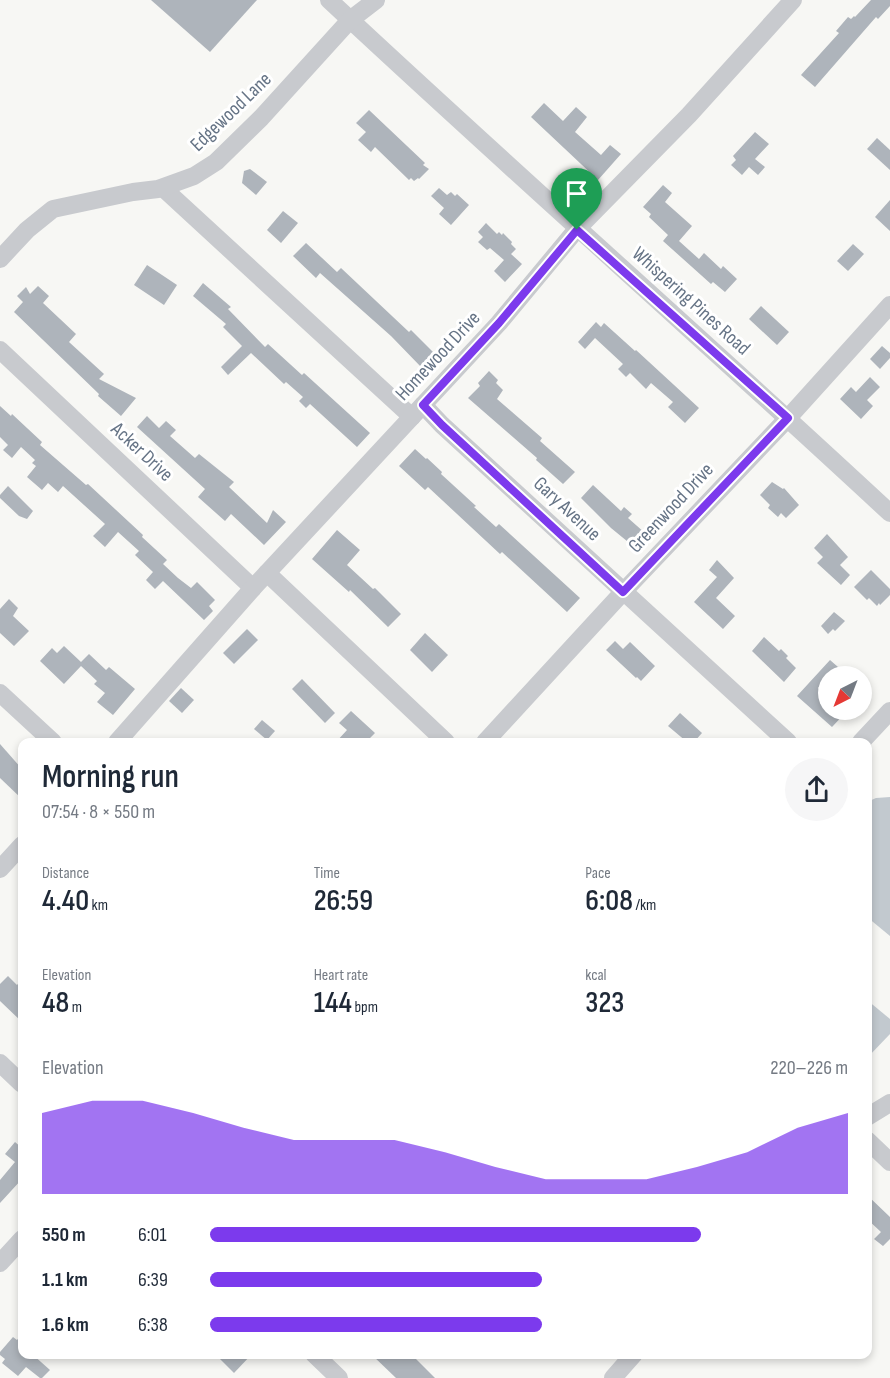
<!DOCTYPE html>
<meta charset="utf-8">
<style>
body{margin:0;font-family:"Sofia Sans Condensed",sans-serif;background:#f6f6f7;color:#1f2937;height:100vh;display:flex;flex-direction:column;font-size:22px;white-space:nowrap}
*{box-sizing:border-box;margin:0}
p{font-size:20px;color:#747a83}
.icon{flex:none;width:33px;height:33px;fill:none;stroke:currentColor;stroke-width:2;stroke-linecap:round;stroke-linejoin:round}
.map{position:relative;flex:1;overflow:hidden}
.details{position:absolute;left:18px;top:738px;width:854px;height:621px;display:flex;flex-direction:column;background:#fff;border-radius:12px;box-shadow:0 3px 9px #0003}
.details>*{flex:none}
.needle{width:39px;rotate:222deg}
.tools{position:absolute;left:818px;top:666px;display:grid;gap:12px}
.tools a{display:grid;place-items:center;width:54px;height:54px;border-radius:50%;background:#fff;box-shadow:0 3px 9px #0003;font-size:30px}
.pin{position:absolute;display:grid;place-items:center;width:51px;height:51px;color:#fff;margin:-62px -26px;border-radius:50% 50% 50% 0;rotate:-45deg;box-shadow:0 0 6px #0007}
.pin .icon{rotate:45deg}
.round{display:grid;place-items:center;flex:none;width:63px;height:63px;border-radius:32px;background:#f6f6f7}
.head{display:flex;align-items:center;justify-content:space-between;height:102px;padding:0 24px}
h1{font-size:33px;font-weight:600;line-height:45px}
.metrics{display:grid;grid-template-columns:repeat(3,1fr);gap:9px;height:102px;padding:6px 24px}
.metrics div{display:grid;align-content:center}
.metrics b{font-size:30px;font-weight:600}
.metrics small{font-size:16px;font-weight:400}
.metrics p{font-size:16px}
.chart{height:168px;padding:12px 24px}
.chart p{display:flex;justify-content:space-between}
.chart svg{width:100%;height:108px;margin-top:6px;fill:#7c3aed;opacity:.7}
ul{padding:0 24px;list-style:none;font-size:20px}
li{display:grid;grid-template-columns:96px 72px 1fr;align-items:center;height:45px}
li i{height:15px;border-radius:8px;background:#7c3aed}
.map>svg:first-child{display:block}
</style>
<div class="map">
<svg width="890" height="1378" viewBox="0 0 890 1378">
<rect width="100%" height="100%" fill="#f7f7f4"/>
<g fill="#c2c9cf">
<polygon points="890,797 890,936 867,917 867,802 876,798"/>
<polygon points="867,1000 890,1019 890,1034 867,1058"/>
</g>
<g fill="#aeb4bb">
<polygon points="151,0 257,0 210,52"/>
<polygon points="871,0 890,0 890,6 878,19 876,17 815,87 801,75 839,33 836,31 848,17 851,19 854,16 855,17"/>
<polygon points="544,103 563,121 576,107 587,117 575,132 601,155 610,145 621,154 598,180 531,117"/>
<polygon points="369,110 425,163 423,165 429,169 419,179 418,178 414,181 411,178 409,180 375,147 371,152 358,140 366,132 356,123"/>
<polygon points="755,132 769,144 755,159 765,167 758,175 749,167 742,175 731,165 736,160 733,156"/>
<polygon points="877,138 890,150 890,170 867,149"/>
<polygon points="250,169 267,182 256,195 242,183 244,171"/>
<polygon points="663,185 672,193 665,202 692,226 679,241 699,259 704,253 721,269 723,266 737,279 725,292 713,282 711,284 663,241 668,235 649,217 651,214 643,207"/>
<polygon points="439,188 447,195 451,192 455,196 457,194 469,205 451,225 439,214 444,208 431,196"/>
<polygon points="890,200 890,231 875,217"/>
<polygon points="283,211 298,223 281,243 267,230"/>
<polygon points="486,223 497,234 499,232 502,235 503,233 512,242 511,244 516,249 511,254 522,264 505,282 494,271 504,260 490,248 487,250 478,242 483,237 478,232"/>
<polygon points="306,243 337,272 341,268 409,332 411,330 436,355 423,369 391,336 320,273 316,278 293,256"/>
<polygon points="853,244 864,254 848,271 837,261"/>
<polygon points="147,265 177,285 164,305 134,285"/>
<polygon points="203,283 231,307 228,309 265,347 268,344 302,375 304,373 370,433 357,447 310,404 306,408 299,401 303,397 286,382 284,384 251,353 228,375 221,367 242,346 223,327 226,324 193,296"/>
<polygon points="38,286 49,296 43,303 76,334 69,342 104,374 99,379 136,398 121,416 98,396 99,394 14,312 23,302 17,296 26,287 30,294"/>
<polygon points="761,306 789,332 777,345 749,319"/>
<polygon points="596,322 601,327 604,323 635,351 636,350 699,408 685,423 668,407 673,402 651,383 646,389 630,373 626,377 618,369 623,364 595,338 585,349 578,342"/>
<polygon points="882,346 890,353 890,358 880,369 870,359"/>
<polygon points="489,371 498,380 496,383 503,390 497,399 542,438 540,441 575,472 563,484 536,460 537,458 468,398 480,386 478,383"/>
<polygon points="870,377 880,387 867,400 873,406 861,419 840,399 851,387 856,392"/>
<polygon points="0,406 11,416 12,414 42,442 40,445 86,485 88,484 143,535 142,537 167,560 163,564 178,578 191,588 197,582 215,600 209,606 213,611 204,620 163,581 155,589 146,580 153,572 135,555 139,551 118,532 105,547 93,536 105,524 63,486 58,492 48,483 42,490 27,477 36,466 32,463 35,460 21,447 12,458 3,450 8,445 0,437"/>
<polygon points="147,416 159,428 166,421 176,430 170,436 195,458 199,454 234,482 229,487 267,523 273,510 286,522 264,545 231,514 225,521 198,497 205,489 137,427"/>
<polygon points="415,449 426,459 427,458 442,472 441,474 476,506 474,507 496,527 499,524 580,598 567,612 502,552 500,554 428,487 425,490 399,466"/>
<polygon points="772,482 783,489 784,488 799,505 786,518 781,513 778,517 768,508 770,505 760,495"/>
<polygon points="593,485 621,511 624,507 632,514 628,518 645,533 633,546 611,528 581,498"/>
<polygon points="8,486 33,511 27,519 19,516 0,498 0,495"/>
<polygon points="337,530 360,550 347,565 373,589 375,588 401,614 388,627 350,590 349,592 312,559"/>
<polygon points="827,534 848,557 840,565 850,575 841,585 817,563 823,557 814,548"/>
<polygon points="717,560 734,578 716,598 735,616 723,629 694,602 717,577 709,570"/>
<polygon points="871,570 890,589 890,595 880,605 879,603 877,606 869,598 867,600 854,587"/>
<polygon points="9,599 18,608 13,616 29,631 14,646 0,633 0,609"/>
<polygon points="834,612 845,621 835,631 833,629 828,634 821,626"/>
<polygon points="247,629 258,640 234,664 223,653"/>
<polygon points="425,633 448,655 432,672 410,650"/>
<polygon points="764,637 779,651 781,649 788,656 786,658 796,668 784,682 752,651"/>
<polygon points="615,641 623,649 630,642 655,666 641,681 637,677 636,678 606,650"/>
<polygon points="64,646 81,662 89,654 106,670 109,667 135,689 113,715 97,702 105,693 94,684 97,681 81,666 64,684 40,661 52,648 57,653"/>
<polygon points="830,660 838,667 818,688 828,697 828,710 848,710 832,727 797,696"/>
<polygon points="302,679 335,713 325,723 292,689"/>
<polygon points="181,688 194,700 182,713 169,701"/>
<polygon points="351,711 375,733 366,742 336,742 347,730 339,723"/>
<polygon points="680,713 702,733 694,742 687,742 668,726"/>
<polygon points="262,720 275,731 267,740 254,729"/>
<polygon points="0,744 22,769 22,799 0,778"/>
<polygon points="8,976 17,985 22,979 22,1022 0,1001 0,984"/>
<polygon points="15,1142 22,1148 22,1179 0,1203 0,1180 15,1162 5,1154"/>
<polygon points="867,1195 890,1217 890,1239 883,1246 874,1239 881,1232 867,1219"/>
<polygon points="22,1334 22,1354 32,1354 50,1370 42,1378 40,1378 26,1367 18,1376 2,1363 5,1359 0,1355 0,1352 13,1337 17,1340"/>
<polygon points="215,1354 252,1354 234,1373"/>
<polygon points="371,1354 411,1354 435,1378 396,1378"/>
</g>
<g fill="none" stroke-linecap="round" stroke-linejoin="round">
<g stroke="#c8cace" stroke-width="18">
<path d="M329,0C514,173 704,340 890,513"/>
<polyline points="163,188 412,417"/>
<polyline points="0,259 27,230 53,209 133,192 158,189 194,176 216,162 261,118 350,20 376,0"/>
<polyline points="0,350 253,588"/>
<polyline points="423,405 442,425 788,742"/>
<polyline points="267,573 446,742"/>
<polyline points="0,693 53,742"/>
<polyline points="117,742 253,588 499,323 577,229 689,115 793,0"/>
<polyline points="485,742 623,592 788,418 890,305"/>
<polyline points="861,742 890,711"/>
<polyline points="0,869 22,845"/>
<polyline points="0,1063 22,1084"/>
<polyline points="867,1117 890,1103"/>
<polyline points="867,1140 890,1162"/>
<polyline points="0,1263 22,1239"/>
<polyline points="314,1354 339,1378"/>
<polyline points="613,1378 634,1354"/>
</g>
</g>
<g fill="none" stroke-linecap="round" stroke-linejoin="round">
<g stroke="#fff" stroke-width="12">
<polygon id="route" points="577,230 788,418 623,592 442,425 423,405 499,323"/>
</g>
<use href="#route" stroke="#7c3aed" stroke-width="8"/>
</g>
<g text-anchor="middle" dominant-baseline="central" stroke-width="6" stroke-linejoin="round" paint-order="stroke">
<g font-size="20" fill="#667486" stroke="#fff">
<text transform="translate(231 112) rotate(-44)">Edgewood Lane</text>
<text transform="translate(691 301) rotate(42)">Whispering Pines Road</text>
<text transform="translate(438 356) rotate(-47)">Homewood Drive</text>
<text transform="translate(142 452) rotate(43)">Acker Drive</text>
<text transform="translate(671 508) rotate(-47)">Greenwood Drive</text>
<text transform="translate(567 509) rotate(43)">Gary Avenue</text>
</g>
</g>
</svg>
<div class="tools">
<a><svg class="needle" viewBox="-14 -14 28 28"><path d="M0-13l5 13h-10z" fill="#e53935"/><path d="M0 13l5-13h-10z" fill="#747a83"/></svg></a>
</div>
<div class="pin" style="left:577px;top:230px;background:#1e9e55"><svg class="icon" aria-label="arrive" viewBox="0 0 24 24"><path d="M6 21V4h12l-3 4 3 4H6"/></svg></div>
<section class="details">
<div class="head"><div><h1>Morning run</h1><p>07:54 · 8 × 550 m</p></div><a class="round"><svg class="icon" aria-label="share" viewBox="0 0 24 24"><path d="M12 15V3M7 8l5-5 5 5M5 13v7h14v-7"/></svg></a></div>
<div class="metrics">
<div><p>Distance</p><b>4.40<small> km</small></b></div>
<div><p>Time</p><b>26:59</b></div>
<div><p>Pace</p><b>6:08<small> /km</small></b></div>
</div>
<div class="metrics">
<div><p>Elevation</p><b>48<small> m</small></b></div>
<div><p>Heart rate</p><b>144<small> bpm</small></b></div>
<div><p>kcal</p><b>323</b></div>
</div>
<div class="chart"><p><span>Elevation</span>220–226 m</p>
<svg viewBox="0 0 160 44" preserveAspectRatio="none"><path d="M0 44V11L10 6L20 6L30 11L40 17L50 22L60 22L70 22L80 27L90 33L100 38L110 38L120 38L130 33L140 27L150 17L160 11V44z"/></svg>
</div>
<ul>
<li><b>550 m</b>6:01<i style="width:77%"></i></li>
<li><b>1.1 km</b>6:39<i style="width:52%"></i></li>
<li><b>1.6 km</b>6:38<i style="width:52%"></i></li>
</ul>
</section>
</div>
